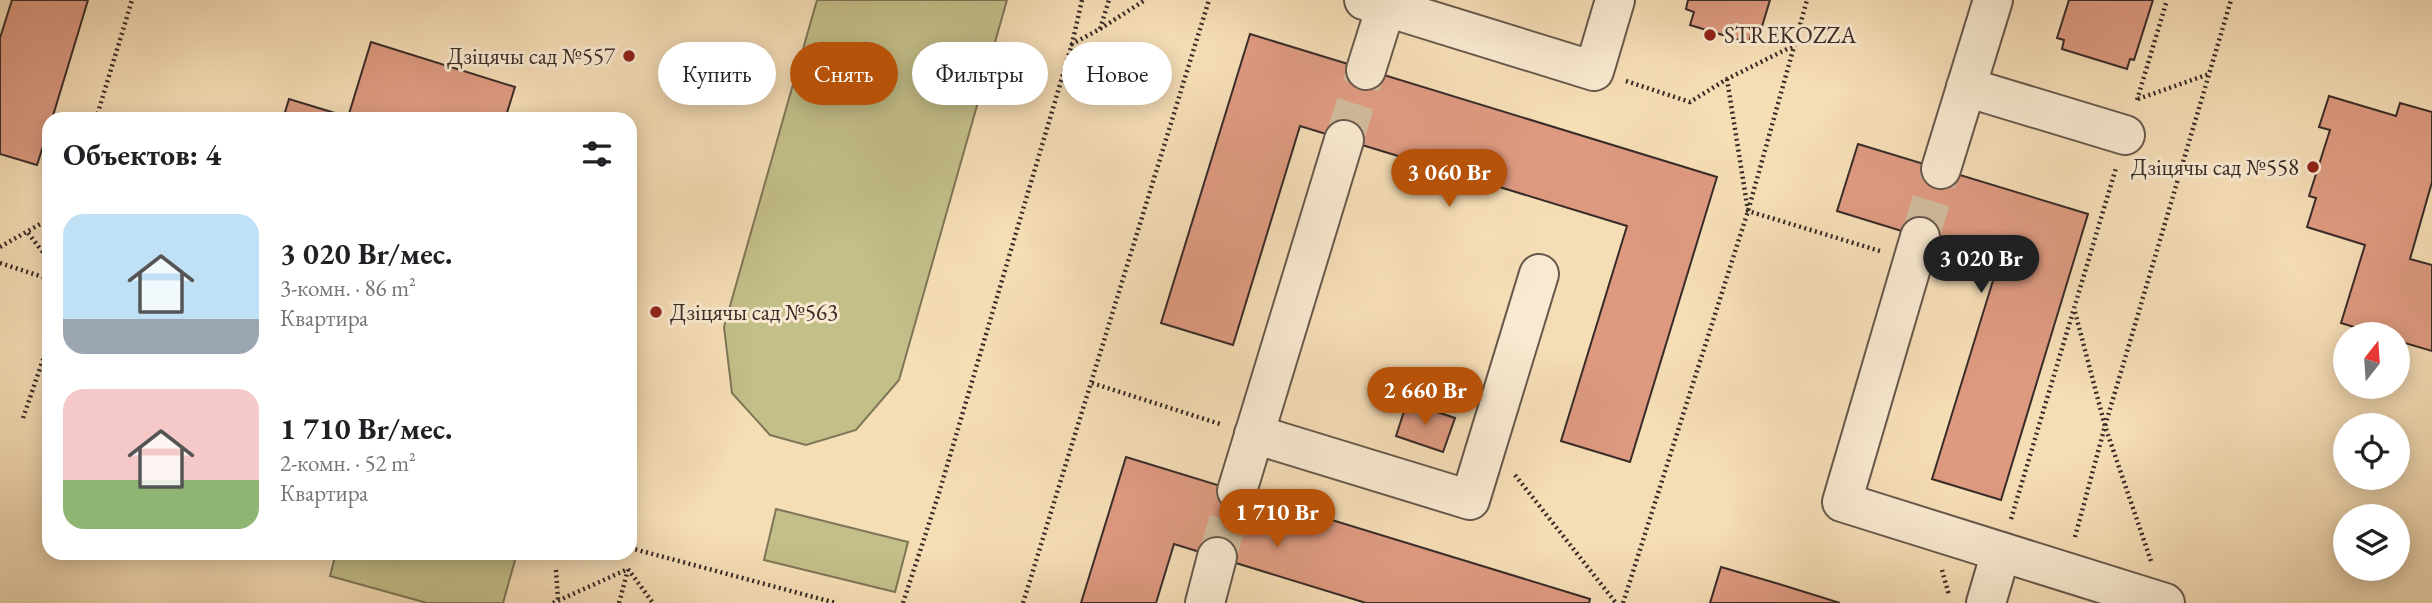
<!DOCTYPE html>
<html lang="ru">
<head>
<meta charset="utf-8">
<style>
	:root { --surface:#fff; --page:#f2f2f2; --text:#202124; --muted:#757577; --accent:#b45309 }
	body { margin:0; font-family:"EB Garamond",serif; background:var(--page); color:var(--text); height:100vh; display:flex; flex-direction:column; font-size:26px; white-space:nowrap }
	* { box-sizing:border-box; margin:0 }
	p { font-size:23px; color:var(--muted) }
	.icon { flex:none; width:38px; height:38px; fill:none; stroke:currentColor; stroke-width:2; stroke-linecap:round; stroke-linejoin:round }
	.map { position:relative; flex:1; overflow:hidden }
	.details { position:absolute; left:42px; top:112px; width:595px; height:448px; display:flex; flex-direction:column; background:var(--surface); border-radius:21px; box-shadow:0 4px 18px #0003 }
	.details>* { flex:none }
	.hud { position:absolute; left:658px; top:42px; width:665px; height:63px; display:flex; gap:14px }
	.needle { width:46px; rotate:17deg }
	.tools { position:absolute; left:2333px; top:322px; display:grid; gap:14px }
	.tools a { display:grid; place-items:center; width:77px; height:77px; border-radius:50%; background:var(--surface); box-shadow:0 4px 18px #0003; font-size:35px }
	.price { position:absolute; translate:-50% -60px; padding:0 16px; border-radius:24px; background:var(--accent); color:#fff; font-size:23px; line-height:46px; filter:drop-shadow(0 2px 4px #0008) }
	.price::after { content:''; position:absolute; left:50%; top:42px; width:21px; height:16px; margin-left:-10px; background:inherit; clip-path:polygon(0 0,100% 0,50% 100%) }
	.price.on { background:#222; color:#fff }
	ul { padding:0; list-style:none }
	li { display:flex; align-items:center; gap:21px; height:175px; padding:0 21px }
	li span { display:grid; place-items:center; flex:none; width:196px; height:140px; border-radius:21px; color:#555 }
	li>.icon { margin-inline-start:auto }
	span .icon { width:84px; height:84px; fill:#fffc; stroke-width:1 }
	li b { font-size:30px }
	h2 { display:flex; justify-content:space-between; align-items:center; height:84px; padding:0 21px; font-size:30px }
	.pill { padding:0 24px; border-radius:32px; background:var(--surface); box-shadow:0 4px 18px #0003; font-size:24px; line-height:63px }
	.pill.on { background:var(--accent); color:#fff }
	.map>svg:first-child { display:block }
	.green { fill:#c3bf89; stroke:#7e7658; stroke-width:2 }
	.building { fill:#de9a81; stroke:#392c28; stroke-width:2 }
	.lines { fill:none; stroke-linecap:round; stroke-linejoin:round }
	.minor-tunnel { stroke:#cfba9a; stroke-width:38; stroke-dasharray:38 19; stroke-linecap:butt }
	.minor-casing { stroke:#68584c; stroke-width:42 }
	.path { stroke:#392c28; stroke-width:4.5; stroke-dasharray:2 3.5; stroke-linecap:butt }
	.minor { stroke:#f8e9d0; stroke-width:38 }
	.poi-dot { fill:#8f2418; stroke:#f8e9d0; stroke-width:2.5 }
	.labels { text-anchor:middle; stroke-width:6; stroke-linejoin:round; paint-order:stroke }
	.poi-label { font-size:23px; fill:#392c28; stroke:#f8e9d0; text-anchor:start }
</style>
</head>
<body>
<div class="map">
<svg width="2432" height="603" viewBox="0 0 2432 603">
	<rect width="100%" height="100%" fill="#f5ddb6"/>
	<filter id="stains"><feTurbulence type="fractalNoise" baseFrequency=".00286" numOctaves="4"/><feColorMatrix values="0 0 0 0 .2 0 0 0 0 .09 0 0 0 0 .02 0 0 0 .5 -.17"/></filter>
	<radialGradient id="worn" r=".72"><stop offset=".6" stop-color="#630" stop-opacity="0"/><stop offset="1" stop-color="#630" stop-opacity=".3"/></radialGradient>
	<!-- green -->
	<g class="green">
		<path d="M 817,0 L 1007,0 L 899,380 L 856,430 L 806,445 L 770,435 L 732,393 L 724,327 Z"/>
		<path d="M 776,509 L 908,542 L 895,592 L 764,560 Z"/>
		<path d="M 336,553 L 517,553 L 503,603 L 427,603 L 330,576 Z"/>
	</g>
	<!-- building -->
	<g class="building">
		<path d="M 12,0 L 88,0 L 52,119 L 49,119 L 49,127 L 37,165 L 0,154 L 0,38 Z"/>
		<path d="M 1688,0 L 1770,0 L 1760,33 L 1752,30 L 1749,43 L 1690,25 L 1694,12 L 1686,9 Z"/>
		<path d="M 2069,0 L 2153,0 L 2134,60 L 2130,59 L 2127,69 L 2062,49 L 2064,40 L 2057,38 Z"/>
		<path d="M 1250,34 L 1717,177 L 1630,462 L 1561,441 L 1627,226 L 1300,126 L 1233,345 L 1161,323 Z"/>
		<path d="M 371,42 L 515,87 L 505,119 L 283,119 L 289,99 L 348,117 Z"/>
		<path d="M 2329,96 L 2396,116 L 2400,103 L 2432,112 L 2432,182 L 2410,259 L 2432,265 L 2432,351 L 2398,341 L 2398,334 L 2377,334 L 2341,323 L 2365,245 L 2307,227 L 2316,198 L 2309,196 L 2330,130 L 2319,127 Z"/>
		<path d="M 1858,144 L 2088,214 L 2001,500 L 1932,479 L 1999,261 L 1837,211 Z"/>
		<path d="M 1407,402 L 1455,418 L 1443,452 L 1396,436 Z"/>
		<path d="M 1126,457 L 1590,599 L 1589,603 L 1366,603 L 1174,544 L 1156,603 L 1081,603 Z"/>
		<path d="M 1721,567 L 1779,584 L 1840,603 L 1710,603 Z"/>
	</g>
	<g class="lines">
		<!-- minor-tunnel -->
		<g class="minor-tunnel">
			<path d="M 1344,140 L 1366,70"/>
			<path d="M 1920,237 L 1941,169"/>
			<path d="M 1217,557 L 1237,491"/>
		</g>
		<defs>
			<g id="minor">
				<path d="M 1364,0 L 1594,71 L 1615,0"/>
				<path d="M 1366,70 L 1388,0"/>
				<path d="M 1966,87 L 2125,135"/>
				<path d="M 1941,169 L 1993,0"/>
				<path d="M 1920,237 L 1842,502 L 2165,603"/>
				<path d="M 1254,434 L 1470,500 L 1539,274"/>
				<path d="M 1237,491 L 1344,140"/>
				<path d="M 1205,603 L 1217,557"/>
				<path d="M 1986,603 L 2001,552"/>
			</g>
		</defs>
		<!-- minor casing -->
		<use href="#minor" class="minor-casing"/>
		<!-- path -->
		<g class="path">
			<path d="M 1082,0 L 1072,44 L 1100,29 L 1109,0"/>
			<path d="M 1100,29 L 1145,0"/>
			<path d="M 1727,79 L 1748,211 L 1880,251"/>
			<path d="M 1626,81 L 1690,102 L 1727,79 L 1793,46"/>
			<path d="M 2138,99 L 2209,74"/>
			<path d="M 2137,100 L 2167,0"/>
			<path d="M 96,119 L 132,0"/>
			<path d="M 28,233 L 49,260"/>
			<path d="M 0,247 L 49,219"/>
			<path d="M 0,263 L 49,279"/>
			<path d="M 2075,312 L 2105,426 L 2151,561"/>
			<path d="M 1092,383 L 1220,424"/>
			<path d="M 23,418 L 49,342"/>
			<path d="M 44,438 L 49,437"/>
			<path d="M 1515,475 L 1616,603"/>
			<path d="M 2011,519 L 2116,168"/>
			<path d="M 2075,537 L 2105,426 L 2231,0"/>
			<path d="M 630,548 L 836,603"/>
			<path d="M 628,569 L 653,603"/>
			<path d="M 556,570 L 558,600"/>
			<path d="M 1942,570 L 1949,595"/>
			<path d="M 553,603 L 628,569"/>
			<path d="M 619,603 L 628,570"/>
			<path d="M 903,603 L 939,493 L 1072,44"/>
			<path d="M 1023,603 L 1209,0"/>
			<path d="M 1623,603 L 1748,211 L 1807,0"/>
		</g>
		<!-- minor -->
		<use href="#minor" class="minor"/>
	</g>
	<!-- markers -->
	<g class="poi-dot">
		<circle cx="1710" cy="35" r="7"/>
		<circle cx="629" cy="56" r="7"/>
		<circle cx="2313" cy="167" r="7"/>
		<circle cx="656" cy="312" r="7"/>
	</g>
	<g class="labels">
		<!-- poi labels -->
		<g class="poi-label">
			<text x="1724" y="43">STREKOZZA</text>
			<text x="615" y="64" text-anchor="end">Дзіцячы сад №557</text>
			<text x="2299" y="175" text-anchor="end">Дзіцячы сад №558</text>
			<text x="670" y="320">Дзіцячы сад №563</text>
		</g>
	</g>
	<rect width="100%" height="100%" filter="url(#stains)"/>
	<rect width="100%" height="100%" fill="url(#worn)"/>
</svg>
<div class="tools">
<a><svg class="needle" viewBox="-14 -14 28 28"><path d="M0-13l5 13h-10z" fill="#e53935"/><path d="M0 13l5-13h-10z" fill="#757577"/></svg></a>
<a><svg class="icon" aria-label="locate" viewBox="0 0 24 24"><circle cx="12" cy="12" r="6"/><path d="M12 2v4M12 18v4M2 12h4M18 12h4"/></svg></a>
<a><svg class="icon" aria-label="layers" viewBox="0 0 24 24"><path d="M12 4l9 5-9 5-9-5zM3 14l9 5 9-5"/></svg></a>
</div>
<b class="price" style="left:1449px;top:209px">3 060 Br</b>
<b class="price on" style="left:1981px;top:295px">3 020 Br</b>
<b class="price" style="left:1425px;top:427px">2 660 Br</b>
<b class="price" style="left:1277px;top:549px">1 710 Br</b>
<div class="hud">
<a class="pill">Купить</a>
<a class="pill on">Снять</a>
<a class="pill">Фильтры</a>
<a class="pill">Новое</a>
</div>
<section class="details">
<h2>Объектов: 4<svg class="icon" aria-label="filters" viewBox="0 0 24 24"><path d="M4 7h16M4 17h16"/><circle cx="9" cy="7" r="2"/><circle cx="15" cy="17" r="2"/></svg></h2>
<ul>
<li><span style="background:linear-gradient(#bfe0f5 75%,#9aa5b1 0)"><svg class="icon" aria-label="home" viewBox="0 0 24 24"><path d="M3 11l9-7 9 7M6 9v11h12V9"/></svg></span><div><b>3 020 Br/мес.</b><p>3-комн. · 86 m²</p><p>Квартира</p></div></li>
<li><span style="background:linear-gradient(#f6c9c9 65%,#8fb573 0)"><svg class="icon" aria-label="home" viewBox="0 0 24 24"><path d="M3 11l9-7 9 7M6 9v11h12V9"/></svg></span><div><b>1 710 Br/мес.</b><p>2-комн. · 52 m²</p><p>Квартира</p></div></li>
</ul>
</section>
</div>
</body>
</html>
